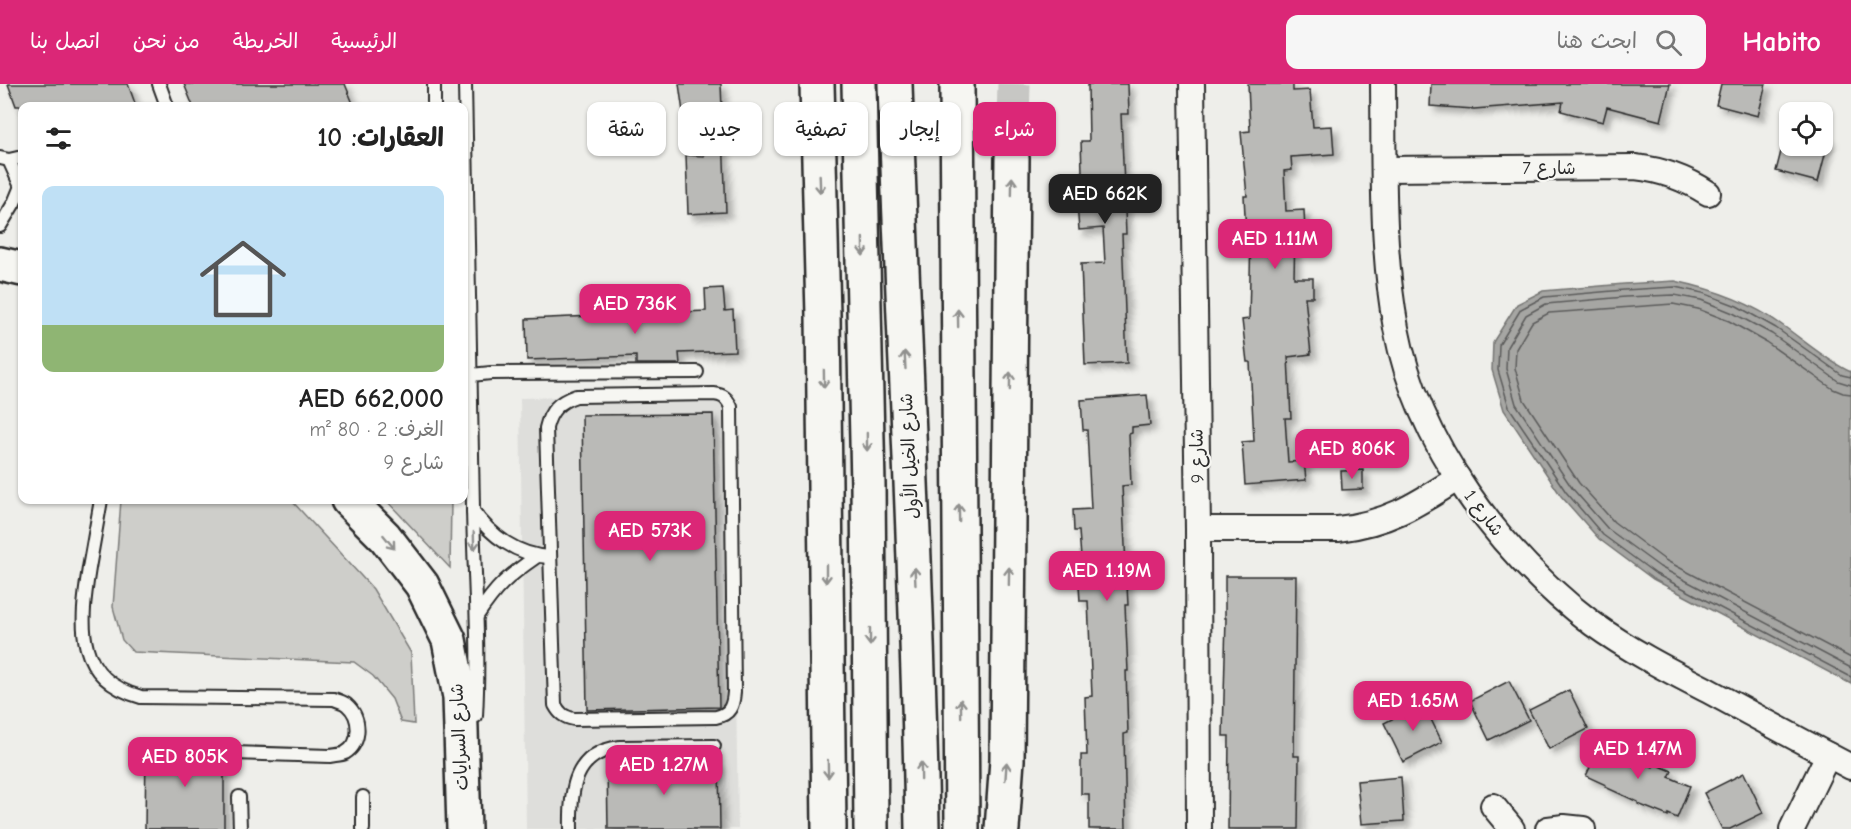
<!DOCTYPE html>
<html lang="ar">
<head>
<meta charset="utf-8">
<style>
	:root { --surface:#fff; --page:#f6f6f6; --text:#222; --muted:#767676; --line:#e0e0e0; --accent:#db2777 }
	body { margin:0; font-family:"Comic Neue","Playpen Sans Arabic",sans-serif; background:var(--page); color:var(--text); direction:rtl; height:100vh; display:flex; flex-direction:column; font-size:22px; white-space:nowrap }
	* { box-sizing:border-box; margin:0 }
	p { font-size:20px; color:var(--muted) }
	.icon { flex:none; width:33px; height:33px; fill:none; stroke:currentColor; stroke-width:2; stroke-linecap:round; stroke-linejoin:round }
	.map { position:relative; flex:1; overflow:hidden; direction:ltr }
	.details { position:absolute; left:18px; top:18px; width:450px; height:402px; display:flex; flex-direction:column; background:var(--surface); border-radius:12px; box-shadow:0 2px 4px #0004; direction:rtl }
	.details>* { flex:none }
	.top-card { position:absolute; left:486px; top:18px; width:570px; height:54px; direction:rtl; display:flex; gap:12px }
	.tools { position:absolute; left:1779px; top:18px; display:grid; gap:12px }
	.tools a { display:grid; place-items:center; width:54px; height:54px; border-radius:12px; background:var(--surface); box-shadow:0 2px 4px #0004; font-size:30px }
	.price { position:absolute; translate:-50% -51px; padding:0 14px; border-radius:12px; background:var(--accent); color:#fff; font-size:20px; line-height:39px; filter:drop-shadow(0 2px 3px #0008) }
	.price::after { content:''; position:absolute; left:50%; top:36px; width:18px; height:14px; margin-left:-9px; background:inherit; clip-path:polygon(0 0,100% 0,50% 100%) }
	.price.selected { background:#222; color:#fff }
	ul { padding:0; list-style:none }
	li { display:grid; align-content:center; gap:12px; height:318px; padding:0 24px }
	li+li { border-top:2px solid var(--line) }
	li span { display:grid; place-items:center; height:186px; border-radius:12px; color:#555 }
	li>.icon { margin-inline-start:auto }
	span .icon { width:108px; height:108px; fill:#fffc; stroke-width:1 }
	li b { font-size:26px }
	h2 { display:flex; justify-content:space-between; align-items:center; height:72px; padding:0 24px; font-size:26px }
	.tag { padding:0 21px; border-radius:12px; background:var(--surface); box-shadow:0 2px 4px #0004; font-size:21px; line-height:54px }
	.tag.selected { background:var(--accent); color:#fff }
	header { display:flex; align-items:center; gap:36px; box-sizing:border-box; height:84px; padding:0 30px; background:var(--accent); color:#fff }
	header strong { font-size:28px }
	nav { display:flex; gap:33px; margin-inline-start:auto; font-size:21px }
	.search { width:420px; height:54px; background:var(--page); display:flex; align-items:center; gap:15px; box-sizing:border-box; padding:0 21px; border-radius:12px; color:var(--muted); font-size:22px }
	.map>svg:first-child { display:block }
	.built { fill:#dededb }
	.green { fill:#cececa; stroke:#7c7c7a; stroke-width:1.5 }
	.water { fill:#a6a6a3; stroke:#757573; stroke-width:1.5 }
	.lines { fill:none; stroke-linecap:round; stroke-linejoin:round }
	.shore { stroke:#5c5c5b; stroke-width:1.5 }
	.building { fill:#babab7; stroke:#2b2b2b; stroke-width:1.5; filter:url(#shadow) }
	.secondary-tunnel { stroke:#c7c7c4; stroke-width:33; stroke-dasharray:33 16; stroke-linecap:butt }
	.service-casing { stroke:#2b2b2b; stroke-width:16 }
	.minor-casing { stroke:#2b2b2b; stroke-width:28 }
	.secondary-casing { stroke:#2b2b2b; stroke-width:38 }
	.service { stroke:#f6f6f2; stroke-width:12 }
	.minor { stroke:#f6f6f2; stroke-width:24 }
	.secondary { stroke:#f6f6f2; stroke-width:33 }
	.oneway { stroke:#90908e }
	.labels { text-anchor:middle; stroke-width:4.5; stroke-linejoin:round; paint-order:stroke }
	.street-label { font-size:18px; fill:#2b2b2b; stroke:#f6f6f2 }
</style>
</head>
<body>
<header>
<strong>Habito</strong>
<div class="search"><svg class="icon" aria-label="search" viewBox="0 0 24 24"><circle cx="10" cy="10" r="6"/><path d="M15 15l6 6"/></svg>ابحث هنا</div>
<nav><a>الرئيسية</a><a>الخريطة</a><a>من نحن</a><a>اتصل بنا</a></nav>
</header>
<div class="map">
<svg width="1851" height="745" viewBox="0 0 1851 745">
	<defs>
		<filter id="shadow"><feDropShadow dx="5.5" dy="5.5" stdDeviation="3" flood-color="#0004"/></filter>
	</defs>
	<rect width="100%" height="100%" fill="#eeeeea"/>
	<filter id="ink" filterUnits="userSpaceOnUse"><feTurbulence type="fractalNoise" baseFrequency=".0167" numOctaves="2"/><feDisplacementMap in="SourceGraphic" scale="12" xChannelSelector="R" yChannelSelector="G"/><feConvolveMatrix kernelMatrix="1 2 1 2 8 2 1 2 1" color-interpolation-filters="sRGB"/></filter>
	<g filter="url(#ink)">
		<!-- built -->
		<path class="built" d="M 732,310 L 738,745 L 526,745 L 520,314 Z"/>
		<!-- green -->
		<g class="green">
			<path d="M 121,416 L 291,416 L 373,505 L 411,569 L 414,640 L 401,638 L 392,615 L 373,592 L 354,578 L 133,568 L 122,556 L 113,523 Z"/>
			<path d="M 386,416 L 451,416 L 450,484 Z"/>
		</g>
		<!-- water -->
		<path class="water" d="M 1675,197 C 1713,205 1750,218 1782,241 C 1802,255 1830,279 1851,288 L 1851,600 L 1653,495 L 1599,455 L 1561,412 L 1504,326 L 1492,286 L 1493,258 L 1517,220 L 1543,207 L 1624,200 Z"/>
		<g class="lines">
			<!-- shore -->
			<g class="shore">
				<path d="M 1851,293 L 1842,291 L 1776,244 L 1737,222 L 1703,209 L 1675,203 L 1624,206 L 1544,213 L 1521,225 L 1499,261 L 1498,286 L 1509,323 L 1566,408 L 1603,451 L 1656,490 L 1851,593"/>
				<path d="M 1851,301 L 1838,297 L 1772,250 L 1733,229 L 1701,216 L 1674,211 L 1625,213 L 1546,220 L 1526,231 L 1507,263 L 1506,285 L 1516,320 L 1572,404 L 1608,445 L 1660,483 L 1851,584"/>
				<path d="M 1851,310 L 1843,309 L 1833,305 L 1766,258 L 1729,237 L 1698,225 L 1673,220 L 1549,229 L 1532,238 L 1516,265 L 1515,284 L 1524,316 L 1579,399 L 1614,438 L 1665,476 L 1851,574"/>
			</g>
		</g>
		<!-- building -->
		<g class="building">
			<path d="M 8,0 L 128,0 L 136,22 L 16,22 Z"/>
			<path d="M 184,0 L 345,0 L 354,22 L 193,22 Z"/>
			<path d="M 679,0 L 721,0 L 726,128 L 688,130 L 686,71 L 704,72 L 703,34 L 684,35 Z"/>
			<path d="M 1088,0 L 1128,0 L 1129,30 L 1121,30 L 1126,150 L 1122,150 L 1127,279 L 1085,281 L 1081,180 L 1105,179 L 1103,144 L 1079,146 L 1077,120 L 1083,119 L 1081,57 L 1089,57 Z"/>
			<path d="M 1248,0 L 1293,0 L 1293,7 L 1310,6 L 1313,43 L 1332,42 L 1334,70 L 1291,73 L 1292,86 L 1284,87 L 1286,127 L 1304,126 L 1305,148 L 1295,148 L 1294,194 L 1313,194 L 1313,213 L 1305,213 L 1311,270 L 1288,273 L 1291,334 L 1285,334 L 1288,378 L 1304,377 L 1306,396 L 1245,401 L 1242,358 L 1254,357 L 1250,278 L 1247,278 L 1242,236 L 1249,235 L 1251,150 L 1246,150 L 1244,112 L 1247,112 L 1241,48 L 1250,47 Z"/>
			<path d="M 1431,0 L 1670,0 L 1661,37 L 1607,23 L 1603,38 L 1561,27 L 1563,18 L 1474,25 L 1430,22 Z"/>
			<path d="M 1721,0 L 1766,0 L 1758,32 L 1716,21 Z"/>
			<path d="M 1787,44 L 1790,45 L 1790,62 L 1822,62 L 1822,53 L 1829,55 L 1818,98 L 1776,87 Z"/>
			<path d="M 723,204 L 725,227 L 733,226 L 735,267 L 679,269 L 680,280 L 636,280 L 636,272 L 527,276 L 526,235 L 706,227 L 705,205 Z"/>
			<path d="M 1147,311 L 1150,341 L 1132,343 L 1132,349 L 1129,350 L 1131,401 L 1122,402 L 1128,521 L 1125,521 L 1128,587 L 1126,587 L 1128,649 L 1124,650 L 1126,745 L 1089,745 L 1089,710 L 1081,710 L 1081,671 L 1087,671 L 1085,613 L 1092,612 L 1088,517 L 1080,517 L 1078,488 L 1082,487 L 1079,447 L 1074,447 L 1073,426 L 1091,425 L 1087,346 L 1083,346 L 1081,316 Z"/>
			<path d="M 713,330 L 719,623 L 587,626 L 582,331 Z"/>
			<path d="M 1363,386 L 1363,405 L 1342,406 L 1341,387 Z"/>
			<path d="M 1225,492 L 1296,492 L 1294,672 L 1299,672 L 1298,745 L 1228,745 L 1229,652 L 1223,652 L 1226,534 L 1225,534 Z"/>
			<path d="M 1509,597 L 1529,636 L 1489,656 L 1470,617 Z"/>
			<path d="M 1569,606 L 1588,645 L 1549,665 L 1529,626 Z"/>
			<path d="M 1423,619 L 1442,658 L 1403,678 L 1384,639 Z"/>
			<path d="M 1604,653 L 1620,661 L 1618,666 L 1653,683 L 1655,680 L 1672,687 L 1669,693 L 1690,702 L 1677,734 L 1668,730 L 1668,732 L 1638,720 L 1638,718 L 1605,703 L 1606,701 L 1586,692 Z"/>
			<path d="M 146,662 L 224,663 L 224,745 L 145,745 Z"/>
			<path d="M 719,678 L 720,745 L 608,745 L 607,680 Z"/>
			<path d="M 1744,689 L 1763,729 L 1730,745 L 1722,745 L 1704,709 Z"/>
			<path d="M 1401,693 L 1404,737 L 1361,740 L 1357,697 Z"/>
		</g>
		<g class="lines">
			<!-- secondary-tunnel -->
			<path class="secondary-tunnel" d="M 1012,74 L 1014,0"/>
			<defs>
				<g id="service">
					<path d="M 159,0 L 167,22"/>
					<path d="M 434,0 L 434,22"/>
					<path d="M 465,0 C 467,141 470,282 473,423 C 474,492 480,562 476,632"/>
					<path d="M 0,74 L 9,76 L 22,73"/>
					<path d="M 9,76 L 22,105"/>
					<path d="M 0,142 L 14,119 L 21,102"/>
					<path d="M 471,291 L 491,289 L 697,288"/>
					<path d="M 714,310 C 723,311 727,314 731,323 L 734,608 C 733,622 730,630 716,633 L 574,635 C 564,633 560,630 555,621 L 546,344 C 550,327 558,318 576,312 Z"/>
					<path d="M 101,416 C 97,438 93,461 89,484 C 80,541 74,594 141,613 L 334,615 C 338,617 344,618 347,621 C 361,633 362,659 345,669 C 341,671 334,671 330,672 L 235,669"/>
					<path d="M 473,427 C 491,452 517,471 549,473"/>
					<path d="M 477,532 C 496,503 507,493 536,473"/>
					<path d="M 239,713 L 240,745"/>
					<path d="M 363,713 L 363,745"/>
					<path d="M 571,745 C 570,705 574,669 620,663 L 714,662"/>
				</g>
				<g id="minor">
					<path d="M 1192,0 L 1198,445 L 1199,745"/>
					<path d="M 1383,0 C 1384,81 1381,164 1396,244 C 1418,360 1500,470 1593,540 C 1629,566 1668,586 1707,606 C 1755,632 1803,658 1851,683"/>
					<path d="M 1384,85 L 1635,83 C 1662,86 1685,94 1708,109"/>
					<path d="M 1198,445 L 1338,445 C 1389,439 1416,421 1458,394"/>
					<path d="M 1493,722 L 1512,745"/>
					<path d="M 1548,745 L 1564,743 L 1583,745"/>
					<path d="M 1792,745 L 1828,671"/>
				</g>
				<g id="secondary">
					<path d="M 817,0 L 823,231 L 829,745"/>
					<path d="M 859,0 L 868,401 L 871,745"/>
					<path d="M 895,0 C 903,248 918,497 922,745"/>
					<path d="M 957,0 L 962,745"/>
					<path d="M 0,180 L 22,185"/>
					<path d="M 348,416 L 385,453 L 422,501 L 449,556 L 460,613 L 464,745"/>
					<path d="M 1002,745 L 1007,676 L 1012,74"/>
				</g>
			</defs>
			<!-- service casing -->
			<use href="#service" class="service-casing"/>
			<!-- minor casing -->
			<use href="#minor" class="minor-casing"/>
			<!-- secondary casing -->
			<use href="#secondary" class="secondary-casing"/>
			<!-- service -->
			<use href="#service" class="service"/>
			<!-- minor -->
			<use href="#minor" class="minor"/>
			<!-- secondary -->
			<use href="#secondary" class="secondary"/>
		</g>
		<!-- one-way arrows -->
		<defs><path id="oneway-shaft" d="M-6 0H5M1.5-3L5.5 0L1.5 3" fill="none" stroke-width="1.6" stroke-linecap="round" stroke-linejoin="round" transform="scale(1.5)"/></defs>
		<g class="oneway">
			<use href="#oneway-shaft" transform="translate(820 100) rotate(88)"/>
			<use href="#oneway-shaft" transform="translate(1012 102) rotate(-89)"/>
			<use href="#oneway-shaft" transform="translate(863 163) rotate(89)"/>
			<use href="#oneway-shaft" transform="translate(958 234) rotate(-91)"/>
			<use href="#oneway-shaft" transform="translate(905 276) rotate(-93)"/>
			<use href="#oneway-shaft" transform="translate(824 295) rotate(89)"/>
			<use href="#oneway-shaft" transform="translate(1010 297) rotate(-89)"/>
			<use href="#oneway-shaft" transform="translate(867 358) rotate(89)"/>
			<use href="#oneway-shaft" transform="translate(959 429) rotate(-91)"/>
			<use href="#oneway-shaft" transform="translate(474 457) rotate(88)"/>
			<use href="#oneway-shaft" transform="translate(389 458) rotate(51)"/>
			<use href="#oneway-shaft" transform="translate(826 490) rotate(90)"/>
			<use href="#oneway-shaft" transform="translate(915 492) rotate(-93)"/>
			<use href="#oneway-shaft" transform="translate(1009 492) rotate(-89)"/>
			<use href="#oneway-shaft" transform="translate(870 553) rotate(90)"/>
			<use href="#oneway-shaft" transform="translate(961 624) rotate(-91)"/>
			<use href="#oneway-shaft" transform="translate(828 685) rotate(89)"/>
			<use href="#oneway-shaft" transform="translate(921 687) rotate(-91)"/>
			<use href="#oneway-shaft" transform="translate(1006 687) rotate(-86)"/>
		</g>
	</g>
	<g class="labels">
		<!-- street labels -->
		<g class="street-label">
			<text x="1549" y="90">شارع 7</text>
			<text transform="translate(909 372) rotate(-93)" y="6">شارع الخيل الأول</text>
			<text transform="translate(1197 372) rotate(-91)" y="6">شارع 9</text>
			<text transform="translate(1484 429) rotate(53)" y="6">شارع 1</text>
			<text transform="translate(459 653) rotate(-93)" y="6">شارع السرايات</text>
		</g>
	</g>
</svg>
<div class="tools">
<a><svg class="icon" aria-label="locate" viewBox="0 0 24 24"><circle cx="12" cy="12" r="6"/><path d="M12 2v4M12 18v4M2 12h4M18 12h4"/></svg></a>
</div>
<b class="price selected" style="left:1105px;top:141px">AED 662K</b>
<b class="price" style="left:1275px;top:186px">AED 1.11M</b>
<b class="price" style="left:635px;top:251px">AED 736K</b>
<b class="price" style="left:1352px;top:396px">AED 806K</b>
<b class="price" style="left:650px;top:478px">AED 573K</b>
<b class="price" style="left:1107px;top:518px">AED 1.19M</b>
<b class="price" style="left:1413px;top:648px">AED 1.65M</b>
<b class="price" style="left:1638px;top:696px">AED 1.47M</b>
<b class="price" style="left:185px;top:704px">AED 805K</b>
<b class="price" style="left:664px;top:712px">AED 1.27M</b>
<div class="top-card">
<a class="tag selected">شراء</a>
<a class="tag">إيجار</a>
<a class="tag">تصفية</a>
<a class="tag">جديد</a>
<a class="tag">شقة</a>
</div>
<section class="details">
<h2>العقارات: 10<svg class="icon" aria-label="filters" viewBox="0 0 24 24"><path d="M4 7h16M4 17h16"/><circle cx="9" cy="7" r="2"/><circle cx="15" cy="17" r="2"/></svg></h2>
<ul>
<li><span style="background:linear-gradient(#bfe0f5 75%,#8fb573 0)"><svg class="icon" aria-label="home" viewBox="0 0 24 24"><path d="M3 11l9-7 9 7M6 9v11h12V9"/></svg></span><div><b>AED 662,000</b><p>الغرف: 2 · 80 m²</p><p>شارع 9</p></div></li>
</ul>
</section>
</div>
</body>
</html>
